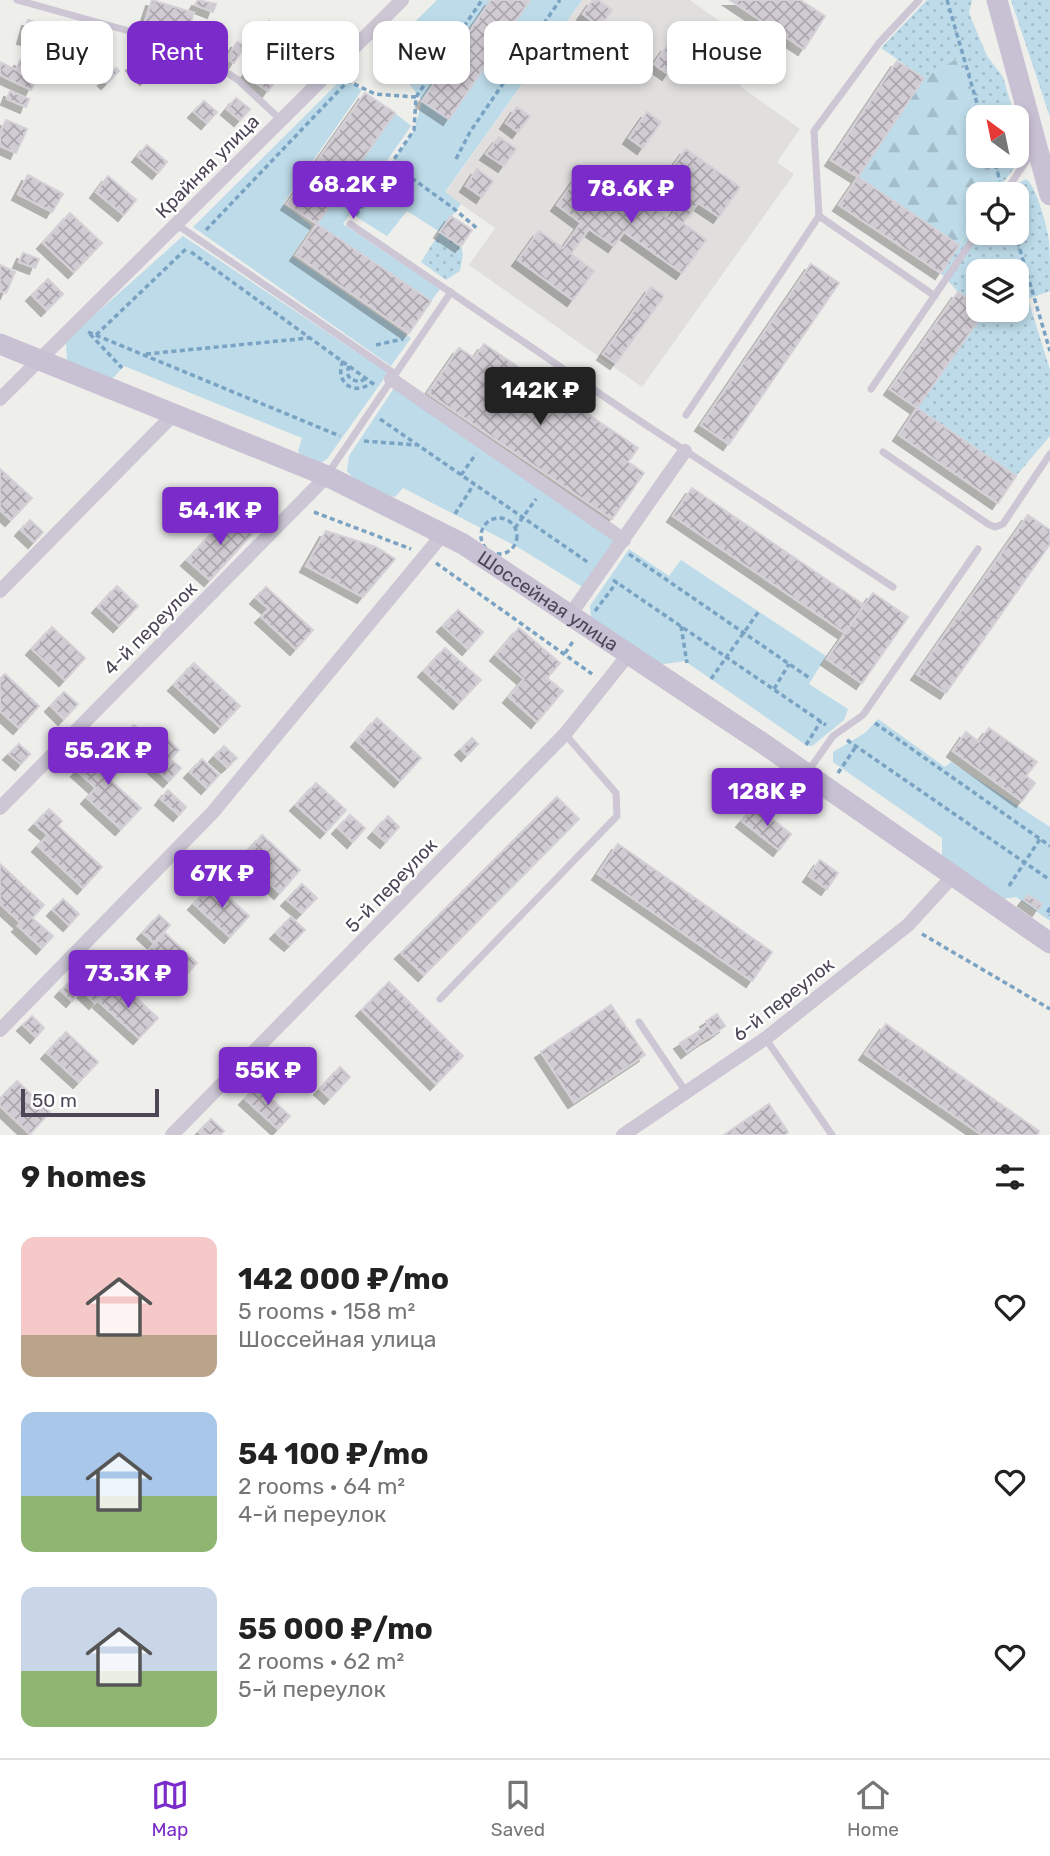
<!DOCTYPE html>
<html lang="en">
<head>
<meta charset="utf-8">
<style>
	:root { --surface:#fff; --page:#f6f6f6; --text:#222; --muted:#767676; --line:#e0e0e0; --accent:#7a2bc9 }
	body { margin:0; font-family:Rubik,sans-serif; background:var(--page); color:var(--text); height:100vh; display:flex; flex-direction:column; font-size:26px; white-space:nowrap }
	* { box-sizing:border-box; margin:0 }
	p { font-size:23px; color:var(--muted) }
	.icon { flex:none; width:38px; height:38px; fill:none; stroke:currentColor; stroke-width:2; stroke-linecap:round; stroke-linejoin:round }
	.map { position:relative; height:1135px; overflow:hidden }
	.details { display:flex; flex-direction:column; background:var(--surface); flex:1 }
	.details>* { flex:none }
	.guide { position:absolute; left:21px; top:21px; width:1008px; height:63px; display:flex; gap:14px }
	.needle { width:46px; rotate:327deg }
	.buttons { position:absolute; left:966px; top:105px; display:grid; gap:14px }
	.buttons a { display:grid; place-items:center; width:63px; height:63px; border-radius:14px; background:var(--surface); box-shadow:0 4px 10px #0003; font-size:35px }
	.scale { position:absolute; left:21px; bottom:18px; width:138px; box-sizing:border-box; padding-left:7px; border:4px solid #4d4657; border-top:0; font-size:19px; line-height:24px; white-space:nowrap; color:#4d4657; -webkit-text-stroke:5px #fff; paint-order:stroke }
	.price { position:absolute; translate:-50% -60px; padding:0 16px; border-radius:7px; background:var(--accent); color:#fff; font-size:23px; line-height:46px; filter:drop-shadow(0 2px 4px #0008) }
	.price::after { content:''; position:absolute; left:50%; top:42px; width:21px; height:16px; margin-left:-10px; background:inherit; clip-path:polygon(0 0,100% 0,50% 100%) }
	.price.selected { background:#222; color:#fff }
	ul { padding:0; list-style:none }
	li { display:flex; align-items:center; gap:21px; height:175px; padding:0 21px }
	li span { display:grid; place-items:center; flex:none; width:196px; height:140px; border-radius:14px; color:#555 }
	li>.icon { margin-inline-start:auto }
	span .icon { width:84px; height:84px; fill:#fffc; stroke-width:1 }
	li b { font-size:30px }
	h2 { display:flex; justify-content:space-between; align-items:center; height:84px; padding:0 21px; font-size:30px }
	.pill { padding:0 24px; border-radius:14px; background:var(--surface); box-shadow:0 4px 10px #0003; font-size:24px; line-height:63px }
	.pill.selected { background:var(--accent); color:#fff }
	.tab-bar { display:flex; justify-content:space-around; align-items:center; height:98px; border-top:2px solid var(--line); background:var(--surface); font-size:19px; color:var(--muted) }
	.tab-bar a { display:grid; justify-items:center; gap:4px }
	.tab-bar .selected { color:var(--accent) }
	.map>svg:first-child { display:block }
	.education { fill:#e0dfdd }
	.grass { fill:url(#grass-dots) }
	.forest { fill:url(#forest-firs) }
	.green { fill:#bddbe9 }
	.building { fill:url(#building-cross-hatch); stroke:#d4d0d7; stroke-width:2; filter:url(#shadow) }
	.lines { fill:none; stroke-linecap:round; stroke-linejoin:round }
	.path { stroke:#79a2c3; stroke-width:3.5; stroke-dasharray:5 3.5; stroke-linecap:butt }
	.service { stroke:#ccc6d5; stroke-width:7 }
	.minor { stroke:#ccc6d5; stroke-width:14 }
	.secondary { stroke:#c8c0d3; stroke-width:21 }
	.labels { text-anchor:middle; stroke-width:5; stroke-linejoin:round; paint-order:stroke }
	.street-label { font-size:19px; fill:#4d4657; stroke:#fff }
</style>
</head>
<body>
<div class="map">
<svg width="1050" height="1135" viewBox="0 0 1050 1135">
	<defs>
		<pattern id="grass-dots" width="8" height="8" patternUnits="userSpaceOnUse" patternTransform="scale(1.75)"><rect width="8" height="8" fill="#bddbe9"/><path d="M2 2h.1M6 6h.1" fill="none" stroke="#a4bdca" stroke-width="1.8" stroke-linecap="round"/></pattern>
		<pattern id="forest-firs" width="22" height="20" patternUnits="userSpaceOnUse" patternTransform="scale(1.75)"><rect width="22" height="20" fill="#bddbe9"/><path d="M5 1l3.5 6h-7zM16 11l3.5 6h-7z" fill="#a4bdca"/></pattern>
		<pattern id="building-cross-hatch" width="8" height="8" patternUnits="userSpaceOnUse" patternTransform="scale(1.75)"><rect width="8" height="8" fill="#d1ccd3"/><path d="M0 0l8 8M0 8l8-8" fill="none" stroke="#aca7ae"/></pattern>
		<filter id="shadow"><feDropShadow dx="-6" dy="6" stdDeviation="0" flood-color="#0004"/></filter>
	</defs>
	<rect width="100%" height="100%" fill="#eeeeeb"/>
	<!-- education -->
	<path class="education" d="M 582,0 L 690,0 L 763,52 L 740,86 L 800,129 L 777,162 L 794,174 L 642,387 L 469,265 L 495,228 L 445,193 Z"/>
	<!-- grass -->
	<g class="grass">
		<path d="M 927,0 L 972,0 L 969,13 L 987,56 L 1003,77 L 1015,117 L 978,117 L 978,128 L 958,58 L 924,78 L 881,48 Z"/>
		<path d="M 1011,0 L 1050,0 L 1050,117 Z"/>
		<path d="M 1017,124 C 1025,153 1017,169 996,190 L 1004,194 L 993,194 L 996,190 L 986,156 L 1017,156 Z"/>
		<path d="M 1026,179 C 1037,187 1047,226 1049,241 C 1050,256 1050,275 1050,291 L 1028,299 L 1050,370 L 1050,436 L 1016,476 L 917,408 L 983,310 L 1017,310 L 1017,271 L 978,271 L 978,306 L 958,292 L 941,273 L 978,217 L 978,233 L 1017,233 L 1017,194 L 1011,194 L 1017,184 Z"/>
		<path d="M 440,232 L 461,246 L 463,254 L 460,271 L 446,280 L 421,262 Z"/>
	</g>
	<!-- forest -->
	<path class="forest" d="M 958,58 L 978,128 L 978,156 L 986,156 L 996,190 L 993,194 L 978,194 L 978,217 L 959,245 L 858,177 L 924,78 Z"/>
	<!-- green -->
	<g class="green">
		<path d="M 437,0 L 491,0 L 422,101 L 449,119 L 530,0 L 582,0 L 445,192 L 461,204 L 440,232 L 407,211 L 387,236 L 355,216 L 414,130 L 422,101 L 408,82 L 376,60 Z"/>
		<path d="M 343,78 L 362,90 L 283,204 L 312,226 L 292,256 L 411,338 L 391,366 L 193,227 Z"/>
		<path d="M 395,113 L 411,126 L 343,224 L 440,289 L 431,301 L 317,224 Z"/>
		<path d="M 183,236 L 388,373 L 327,459 L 321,463 L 303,458 L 298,451 L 302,438 L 124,366 L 114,377 L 108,380 L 67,360 L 66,343 L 71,336 Z"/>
		<path d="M 394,388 L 616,542 L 584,588 L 516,546 L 403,488 L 395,497 C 379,493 358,485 347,471 L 349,456 Z"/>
		<path d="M 629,549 L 669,576 L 681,560 L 826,656 L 809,684 L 848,709 L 844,720 L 812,746 L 806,745 L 685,661 L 657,665 L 591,617 L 590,606 Z"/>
		<path d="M 878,719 L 945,767 L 951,762 L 1050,827 L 1050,921 L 1016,897 L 1001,899 L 942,860 L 942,838 L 833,762 L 833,752 L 865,733 Z"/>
	</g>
	<!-- building -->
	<g class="building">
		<path d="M 152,0 L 194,13 L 186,35 L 145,21 Z"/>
		<path d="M 198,0 L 216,4 L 213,12 L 195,5 Z"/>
		<path d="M 491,0 L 530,0 L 449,119 L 422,101 Z"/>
		<path d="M 593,0 L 598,0 L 612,10 L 600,27 L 583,14 Z"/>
		<path d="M 730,0 L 800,0 L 825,16 L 804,49 Z"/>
		<path d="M 28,20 L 52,27 L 47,44 L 23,38 Z"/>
		<path d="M 269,21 L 296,43 L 287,54 L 260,32 Z"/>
		<path d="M 306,25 L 319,36 L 309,48 L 295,36 Z"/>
		<path d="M 571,32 L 587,44 L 578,56 L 562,45 Z"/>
		<path d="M 237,42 L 245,46 L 234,63 L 227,59 Z"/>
		<path d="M 667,46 L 680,56 L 668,74 L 654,64 Z"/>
		<path d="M 148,49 L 162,63 L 146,79 L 132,65 Z"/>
		<path d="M 262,52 L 284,68 L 268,91 L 245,75 Z"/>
		<path d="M 20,60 L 41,70 L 31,90 L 0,75 L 0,62 L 16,70 Z"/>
		<path d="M 897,61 L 924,78 L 858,177 L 959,245 L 941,273 L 839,205 L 858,177 L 831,160 Z"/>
		<path d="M 116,68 L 119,71 L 107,83 L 104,80 Z"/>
		<path d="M 10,91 L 29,99 L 26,107 L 7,99 Z"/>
		<path d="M 365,93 L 395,113 L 317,224 L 431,301 L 409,333 L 296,255 L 317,224 L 287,204 Z"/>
		<path d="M 236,98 L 250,109 L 240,120 L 227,109 Z"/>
		<path d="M 204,101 L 217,112 L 207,123 L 194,112 Z"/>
		<path d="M 517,107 L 530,116 L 518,132 L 506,123 Z"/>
		<path d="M 647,112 L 661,122 L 643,148 L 629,138 Z"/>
		<path d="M 6,120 L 27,129 L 16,153 L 0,146 L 0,133 Z"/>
		<path d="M 499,137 L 516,149 L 504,166 L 486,154 Z"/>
		<path d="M 147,145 L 167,162 L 158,173 L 138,156 Z"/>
		<path d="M 686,149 L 740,187 L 719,217 L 698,203 L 683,223 L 706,240 L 682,273 L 624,232 L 614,246 L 589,229 L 571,254 L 594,271 L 573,300 L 518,260 L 539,231 L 563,248 L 581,223 L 557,205 L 577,177 L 634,218 L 645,202 L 669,219 L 686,195 L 664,179 Z"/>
		<path d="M 477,169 L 493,181 L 482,197 L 466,186 Z"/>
		<path d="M 28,175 L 63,194 L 52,212 L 18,194 Z"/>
		<path d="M 108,176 L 136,200 L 124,215 L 96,192 Z"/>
		<path d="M 70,213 L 102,243 L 74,272 L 43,243 Z"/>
		<path d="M 451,216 L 472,230 L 461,246 L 440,232 Z"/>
		<path d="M 23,253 L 39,259 L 35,268 L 19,262 Z"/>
		<path d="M 811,264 L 839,283 L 729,444 L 701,425 Z"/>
		<path d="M 0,265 L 15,272 L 6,293 L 0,291 Z"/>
		<path d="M 48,279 L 63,294 L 47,310 L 32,295 Z"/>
		<path d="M 651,287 L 664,296 L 616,363 L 603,354 Z"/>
		<path d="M 958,292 L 978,306 L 978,310 L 985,311 L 917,408 L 1016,476 L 998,503 L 899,435 L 917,408 L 890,389 Z"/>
		<path d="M 484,344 L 638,448 L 628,462 L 644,473 L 612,519 L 428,393 L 459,348 L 474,358 Z"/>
		<path d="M 0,469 L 32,498 L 11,520 L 0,510 Z"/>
		<path d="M 692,488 L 864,605 L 845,633 L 673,516 Z"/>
		<path d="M 230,514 L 252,534 L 210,580 L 187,560 Z"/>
		<path d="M 1028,515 L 1050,530 L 1050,544 L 946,693 L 917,674 Z"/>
		<path d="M 30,520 L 43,532 L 34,542 L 21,530 Z"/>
		<path d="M 326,531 L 376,547 L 395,559 L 363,597 L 306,566 Z"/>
		<path d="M 117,586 L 138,606 L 119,626 L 98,607 Z"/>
		<path d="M 266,587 L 313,630 L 296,649 L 261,617 L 269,609 L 256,598 Z"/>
		<path d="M 873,593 L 908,617 L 862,683 L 827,659 Z"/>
		<path d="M 458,610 L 483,632 L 468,649 L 443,626 Z"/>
		<path d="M 52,627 L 85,658 L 65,680 L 32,649 Z"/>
		<path d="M 519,628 L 560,663 L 547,678 L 563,691 L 537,722 L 509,697 L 524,679 L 496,655 Z"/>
		<path d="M 445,648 L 481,680 L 459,703 L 424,671 Z"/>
		<path d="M 194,663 L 240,706 L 220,727 L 174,685 Z"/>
		<path d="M 5,674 L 39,706 L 19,728 L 0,711 L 0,679 Z"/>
		<path d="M 64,692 L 78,704 L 64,719 L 51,706 Z"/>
		<path d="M 377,718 L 421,758 L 400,781 L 357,741 Z"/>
		<path d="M 134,725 L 148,737 L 156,728 L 179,750 L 170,759 L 181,768 L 169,781 L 122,738 Z"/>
		<path d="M 989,728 L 1037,762 L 1026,776 L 1035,783 L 1022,801 L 953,751 L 966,732 L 979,742 Z"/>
		<path d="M 472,738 L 478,744 L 467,755 L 461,749 Z"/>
		<path d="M 19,744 L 30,754 L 21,764 L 9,754 Z"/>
		<path d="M 102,744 L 124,765 L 110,780 L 141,808 L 121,829 L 87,798 L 96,788 L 77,771 Z"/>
		<path d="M 224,746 L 237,758 L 227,767 L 215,756 Z"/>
		<path d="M 202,759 L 219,775 L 207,788 L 190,772 Z"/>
		<path d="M 316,783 L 346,810 L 326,832 L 296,805 Z"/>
		<path d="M 168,790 L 186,807 L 179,815 L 161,799 Z"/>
		<path d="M 557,797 L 579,819 L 424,975 L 401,953 Z"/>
		<path d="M 755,806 L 791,834 L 779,850 L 742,821 Z"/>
		<path d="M 49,809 L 62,821 L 58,826 L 102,867 L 83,888 L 38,846 L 48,835 L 35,824 Z"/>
		<path d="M 350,815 L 365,828 L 353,842 L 338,828 Z"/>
		<path d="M 388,816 L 399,827 L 386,842 L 374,832 Z"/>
		<path d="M 262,835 L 300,870 L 280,893 L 242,858 Z"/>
		<path d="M 618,844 L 772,952 L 752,981 L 598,874 Z"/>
		<path d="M 820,860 L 838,873 L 827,889 L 809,876 Z"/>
		<path d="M 0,864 L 44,905 L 32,918 L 53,936 L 42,948 L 18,926 L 21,923 L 0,904 Z"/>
		<path d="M 213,883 L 249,916 L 230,937 L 194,904 Z"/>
		<path d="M 302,884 L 317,898 L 302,913 L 287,900 Z"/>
		<path d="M 1028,895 L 1042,904 L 1038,910 L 1024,900 Z"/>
		<path d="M 63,899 L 79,914 L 69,925 L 53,910 Z"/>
		<path d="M 159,915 L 170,925 L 154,943 L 143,933 Z"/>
		<path d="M 291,917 L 305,930 L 290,945 L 276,933 Z"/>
		<path d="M 165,933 L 197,963 L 176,985 L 144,955 Z"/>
		<path d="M 93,973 L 108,988 L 95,1003 L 79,988 Z"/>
		<path d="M 118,981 L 158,1018 L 139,1038 L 99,1002 Z"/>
		<path d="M 389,982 L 463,1056 L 436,1084 L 362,1010 Z"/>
		<path d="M 67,984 L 78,994 L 72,1001 L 61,991 Z"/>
		<path d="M 611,1005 L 645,1055 L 574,1102 L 541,1052 Z"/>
		<path d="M 717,1014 L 725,1026 L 714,1034 L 706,1021 Z"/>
		<path d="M 32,1016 L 44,1028 L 36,1037 L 23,1025 Z"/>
		<path d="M 886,1024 L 1039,1131 L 1037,1135 L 982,1135 L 865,1054 Z"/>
		<path d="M 708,1025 L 714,1034 L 702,1041 L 696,1033 Z"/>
		<path d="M 66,1032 L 98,1062 L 79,1082 L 47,1053 Z"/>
		<path d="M 696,1033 L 702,1041 L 687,1052 L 680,1043 Z"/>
		<path d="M 340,1067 L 350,1077 L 330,1098 L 320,1089 Z"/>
		<path d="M 17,1081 L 50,1112 L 30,1134 L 0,1106 L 0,1099 Z"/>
		<path d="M 257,1086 L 290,1116 L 278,1129 L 245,1099 Z"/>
		<path d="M 769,1104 L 788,1132 L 785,1135 L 724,1135 Z"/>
		<path d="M 211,1119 L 224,1131 L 220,1135 L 202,1135 L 199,1132 Z"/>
	</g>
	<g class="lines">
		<!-- path -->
		<g class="path">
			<path d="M 947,0 L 981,117"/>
			<path d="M 993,156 L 1000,181"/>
			<path d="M 456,159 L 470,132 L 560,0"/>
			<path d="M 391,163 L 453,208 L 478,229"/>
			<path d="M 356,215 L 414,130 L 416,97 L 482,0"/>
			<path d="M 206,230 L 348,81 L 375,94 L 416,97"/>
			<path d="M 1015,233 L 1050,351"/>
			<path d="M 191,252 L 375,385"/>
			<path d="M 88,332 L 340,436"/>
			<path d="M 90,334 L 122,368"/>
			<path d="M 96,335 L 188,247"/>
			<path d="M 376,345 L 403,339"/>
			<path d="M 146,354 L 309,338"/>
			<path d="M 343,361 C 334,381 353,397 371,383"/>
			<path d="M 349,366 L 347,373 L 350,379 L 360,382 L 366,378"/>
			<path d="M 380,419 L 589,563"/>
			<path d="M 364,441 L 416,445"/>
			<path d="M 461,475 L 476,454"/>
			<path d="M 314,512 L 411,549"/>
			<path d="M 455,514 L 474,484"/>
			<circle cx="499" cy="536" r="18"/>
			<path d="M 515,528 L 536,499"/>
			<path d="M 629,554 L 811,679"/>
			<path d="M 436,563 L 592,674"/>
			<path d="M 613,580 L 826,725"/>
			<path d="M 595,611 L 617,582"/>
			<path d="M 681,626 L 687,663"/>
			<path d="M 565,653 L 574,640"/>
			<path d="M 711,679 L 759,611"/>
			<path d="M 774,689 L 789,664"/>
			<path d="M 875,723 L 1050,846"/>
			<path d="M 847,740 L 1050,880"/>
			<path d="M 806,745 L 821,721"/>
			<path d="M 838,773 L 857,745"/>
			<path d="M 1009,886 L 1040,839"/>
			<path d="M 1050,908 L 1047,913 L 1050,915"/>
			<path d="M 922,934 L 1050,1009"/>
		</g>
		<!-- service -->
		<g class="service">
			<path d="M 17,0 L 190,48 L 238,80 L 281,120"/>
			<path d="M 919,0 L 879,43 L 814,131 L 819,216 L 935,296"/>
			<path d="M 1004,194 L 1033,151"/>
			<path d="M 176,224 L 395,374"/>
			<path d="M 350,224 L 637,419 L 893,587"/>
			<path d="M 871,389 L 978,232"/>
			<path d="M 686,415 L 819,216"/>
			<path d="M 883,452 L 988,524 L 995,527 L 1003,524 L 1050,454"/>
			<path d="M 327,475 L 451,292"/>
			<path d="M 809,770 L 833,736 L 863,715 L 978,549"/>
			<path d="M 440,999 L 617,816 L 616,793 L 565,734"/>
			<path d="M 639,1022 L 686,1092"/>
			<path d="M 766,1039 L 832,1135"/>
		</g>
		<!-- minor -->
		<g class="minor">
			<path d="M 391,379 L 624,540"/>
			<path d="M 0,399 L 402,0"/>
			<path d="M 0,591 L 174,414"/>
			<path d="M 570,615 L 685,451"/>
			<path d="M 0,808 L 327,476"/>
			<path d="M 0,1030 L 213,812 L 443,534"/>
			<path d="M 172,1135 L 565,734 L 628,655"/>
			<path d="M 623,1135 L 766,1038 L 908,925 L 952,877"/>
		</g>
		<!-- secondary -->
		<g class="secondary">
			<path d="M 997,0 L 1050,195"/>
			<path id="s1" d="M 0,344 L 327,476 L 463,544 L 764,744 L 1050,943"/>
		</g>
	</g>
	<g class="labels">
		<!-- street labels -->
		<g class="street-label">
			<text transform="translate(207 166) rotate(-45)" y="7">Крайняя улица</text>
			<text dy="7" stroke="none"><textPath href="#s1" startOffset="607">Шоссейная улица</textPath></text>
			<text transform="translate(150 628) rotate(-45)" y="7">4-й переулок</text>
			<text transform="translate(391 885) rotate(-46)" y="7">5-й переулок</text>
			<text transform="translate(783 999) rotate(-38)" y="7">6-й переулок</text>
		</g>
	</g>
</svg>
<div class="buttons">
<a><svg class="needle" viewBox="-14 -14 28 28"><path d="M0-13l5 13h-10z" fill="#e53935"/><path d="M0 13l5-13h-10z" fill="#767676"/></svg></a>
<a><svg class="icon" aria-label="locate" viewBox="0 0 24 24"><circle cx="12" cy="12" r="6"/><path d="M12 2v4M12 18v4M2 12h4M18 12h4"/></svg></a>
<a><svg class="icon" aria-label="layers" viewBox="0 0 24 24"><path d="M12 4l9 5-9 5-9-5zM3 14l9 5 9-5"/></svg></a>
</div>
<div class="scale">50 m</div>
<b class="price" style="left:353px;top:221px">68.2K ₽</b>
<b class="price" style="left:631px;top:225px">78.6K ₽</b>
<b class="price selected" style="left:540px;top:427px">142K ₽</b>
<b class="price" style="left:220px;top:547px">54.1K ₽</b>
<b class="price" style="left:108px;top:787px">55.2K ₽</b>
<b class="price" style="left:767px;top:828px">128K ₽</b>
<b class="price" style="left:222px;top:910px">67K ₽</b>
<b class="price" style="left:128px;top:1010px">73.3K ₽</b>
<b class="price" style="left:268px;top:1107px">55K ₽</b>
<div class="guide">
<a class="pill">Buy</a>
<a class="pill selected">Rent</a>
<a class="pill">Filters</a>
<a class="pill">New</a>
<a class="pill">Apartment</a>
<a class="pill">House</a>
</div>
</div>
<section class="details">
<h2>9 homes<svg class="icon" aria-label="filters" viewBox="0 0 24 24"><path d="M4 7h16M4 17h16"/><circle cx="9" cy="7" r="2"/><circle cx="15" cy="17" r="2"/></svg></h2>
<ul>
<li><span style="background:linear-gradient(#f6c9c9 70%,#b9a48a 0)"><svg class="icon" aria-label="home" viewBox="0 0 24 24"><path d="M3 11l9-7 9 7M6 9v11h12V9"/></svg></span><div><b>142 000 ₽/mo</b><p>5 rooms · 158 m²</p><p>Шоссейная улица</p></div><svg class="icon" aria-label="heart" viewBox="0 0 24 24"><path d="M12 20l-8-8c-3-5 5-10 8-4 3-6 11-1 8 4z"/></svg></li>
<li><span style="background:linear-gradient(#a9c7e8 60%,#8fb573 0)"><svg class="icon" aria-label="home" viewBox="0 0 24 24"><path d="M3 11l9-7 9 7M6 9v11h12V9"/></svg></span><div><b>54 100 ₽/mo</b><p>2 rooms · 64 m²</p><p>4-й переулок</p></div><svg class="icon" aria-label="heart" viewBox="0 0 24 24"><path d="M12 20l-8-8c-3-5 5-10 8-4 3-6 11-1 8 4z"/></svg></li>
<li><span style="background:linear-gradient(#c9d6e8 60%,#8fb573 0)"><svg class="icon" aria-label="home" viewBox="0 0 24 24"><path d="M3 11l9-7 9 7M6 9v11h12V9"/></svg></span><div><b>55 000 ₽/mo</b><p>2 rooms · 62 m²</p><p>5-й переулок</p></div><svg class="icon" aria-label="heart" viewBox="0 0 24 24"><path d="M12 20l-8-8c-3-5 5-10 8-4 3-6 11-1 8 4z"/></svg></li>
</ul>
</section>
<nav class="tab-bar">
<a class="selected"><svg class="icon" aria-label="map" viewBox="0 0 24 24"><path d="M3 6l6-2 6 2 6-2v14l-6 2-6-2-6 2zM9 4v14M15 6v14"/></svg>Map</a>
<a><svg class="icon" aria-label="saved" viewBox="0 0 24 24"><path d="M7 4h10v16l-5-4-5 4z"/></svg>Saved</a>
<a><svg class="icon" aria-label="home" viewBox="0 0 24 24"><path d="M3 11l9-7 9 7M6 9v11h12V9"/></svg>Home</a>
</nav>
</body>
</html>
